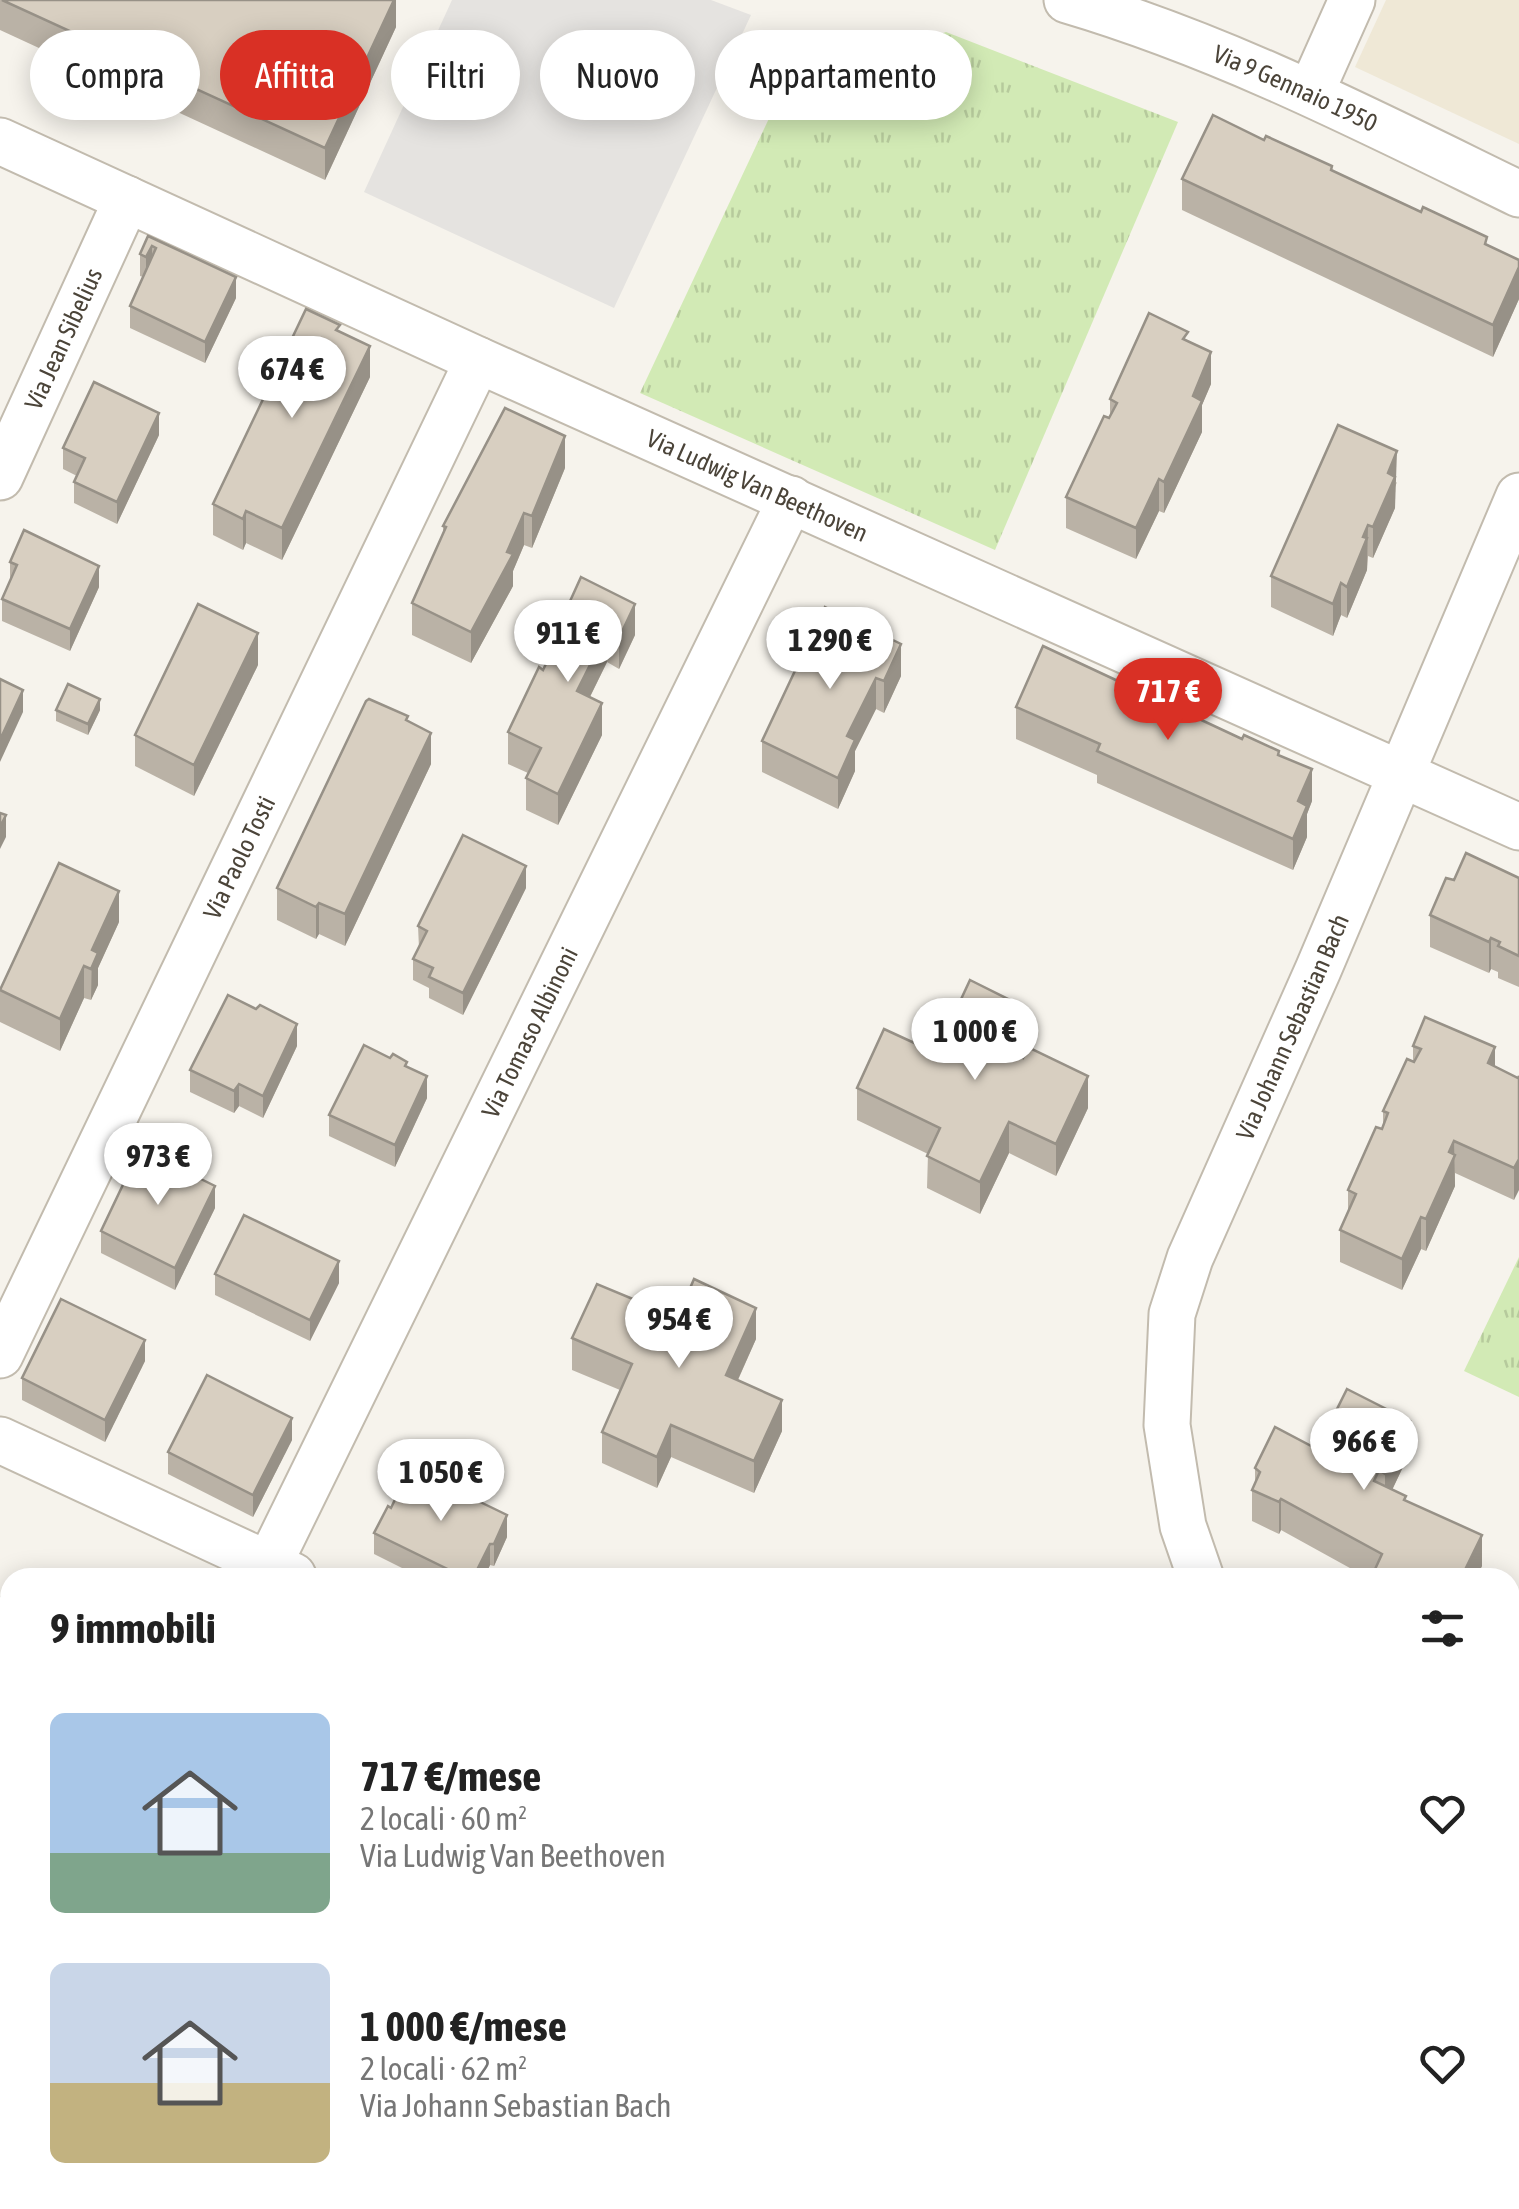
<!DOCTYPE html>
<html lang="it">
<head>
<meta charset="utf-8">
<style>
	:root { --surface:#fff; --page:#f6f6f6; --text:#222; --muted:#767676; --accent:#d93025 }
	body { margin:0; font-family:"Asap Condensed",sans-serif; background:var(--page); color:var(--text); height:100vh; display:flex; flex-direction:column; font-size:38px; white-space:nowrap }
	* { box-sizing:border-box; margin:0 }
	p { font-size:32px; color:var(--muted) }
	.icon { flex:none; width:55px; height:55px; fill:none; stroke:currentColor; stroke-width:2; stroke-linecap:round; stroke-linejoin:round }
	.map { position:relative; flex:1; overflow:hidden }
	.details { position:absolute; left:0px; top:1568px; width:1520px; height:642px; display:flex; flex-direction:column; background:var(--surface); border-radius:30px 30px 0 0; box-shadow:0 5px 25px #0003 }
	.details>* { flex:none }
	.top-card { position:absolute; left:30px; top:30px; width:1000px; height:90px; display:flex; gap:20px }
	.price { position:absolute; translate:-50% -85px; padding:0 22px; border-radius:35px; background:#fff; color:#222; font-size:32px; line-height:65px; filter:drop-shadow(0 2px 5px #0008) }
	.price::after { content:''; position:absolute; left:50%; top:60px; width:30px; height:22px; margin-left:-15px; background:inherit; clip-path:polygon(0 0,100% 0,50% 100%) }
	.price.on { background:var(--accent); color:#fff }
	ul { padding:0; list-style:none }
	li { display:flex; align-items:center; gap:30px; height:250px; padding:0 50px }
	li span { display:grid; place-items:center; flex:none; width:280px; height:200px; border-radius:15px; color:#555 }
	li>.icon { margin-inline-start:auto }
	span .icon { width:120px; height:120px; fill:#fffc; stroke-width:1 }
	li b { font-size:42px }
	h2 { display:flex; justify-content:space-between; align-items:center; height:120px; padding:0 50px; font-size:42px }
	.tag { padding:0 35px; border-radius:45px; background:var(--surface); box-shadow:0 5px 25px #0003; font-size:35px; line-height:90px }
	.tag.on { background:var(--accent); color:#fff }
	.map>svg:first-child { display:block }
	.industrial { fill:#e6e2dd }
	.education { fill:#efe8d6 }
	.grass { fill:url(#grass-tufts) }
	.parking { fill:#e5e3e0 }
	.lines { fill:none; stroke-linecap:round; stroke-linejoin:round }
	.minor-casing { stroke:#c2bbae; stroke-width:49 }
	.minor { stroke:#fff; stroke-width:45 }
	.wall { fill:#bab2a6 }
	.shaded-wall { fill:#979187 }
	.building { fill:#d8cfc1; stroke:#979187; stroke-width:2.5 }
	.labels { text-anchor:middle; stroke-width:8; stroke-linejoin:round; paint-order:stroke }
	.street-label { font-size:25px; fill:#4b4439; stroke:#fff }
</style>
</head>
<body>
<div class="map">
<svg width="1519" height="2209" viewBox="0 0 1519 2209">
	<defs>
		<pattern id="grass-tufts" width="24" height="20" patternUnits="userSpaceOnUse" patternTransform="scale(2.5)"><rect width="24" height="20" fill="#d2eab5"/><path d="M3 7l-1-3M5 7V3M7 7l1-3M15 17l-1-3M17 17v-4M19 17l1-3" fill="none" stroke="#b6ca9c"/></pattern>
	</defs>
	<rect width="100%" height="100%" fill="#f6f3ec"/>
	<!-- industrial -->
	<path class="industrial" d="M 0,1911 L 10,1916 L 10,2200 L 252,2200 L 248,2209 L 0,2209 Z"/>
	<!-- education -->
	<path class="education" d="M 1386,0 L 1519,0 L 1519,144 L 1355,67 Z"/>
	<!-- grass -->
	<g class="grass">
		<path d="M 946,32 L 1178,122 L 995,550 L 640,393 L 780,95 Z"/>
		<path d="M 1519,1257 L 1519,1397 L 1464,1371 Z"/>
		<path d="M 1510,1967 L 1519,1971 L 1519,2209 L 767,2209 L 748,2200 L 1510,2200 Z"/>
	</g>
	<!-- parking -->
	<path class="parking" d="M 452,0 L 711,0 L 751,15 L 614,308 L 364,192 Z"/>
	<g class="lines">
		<defs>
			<g id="minor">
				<path id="s1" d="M 1067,0 C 1226,47 1371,122 1519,194"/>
				<path d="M 1311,92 L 1352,0"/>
				<path id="s2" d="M 0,141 L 478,360 L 1519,827"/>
				<path id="s3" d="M 0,477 L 127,199"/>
				<path id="s4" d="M 0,1355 L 478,360"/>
				<path d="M 0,1440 L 293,1576"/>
				<path id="s5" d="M 269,1564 L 791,499"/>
				<path id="s6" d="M 1201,1578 L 1183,1526 L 1167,1425 L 1172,1314 L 1190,1258 L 1318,970 L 1519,496"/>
				<path d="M 0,1883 L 10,1888"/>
				<path d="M 658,2200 L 676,2209"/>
			</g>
		</defs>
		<!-- minor casing -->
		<use href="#minor" class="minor-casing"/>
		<!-- minor -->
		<use href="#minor" class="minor"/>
	</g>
	<!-- wall -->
	<g class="wall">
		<path d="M 0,0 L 396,0 L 396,27 L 325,180 L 0,30 Z"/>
		<path d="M 1332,171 L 1519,260 L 1519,299 L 1493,357 L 1182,210 L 1182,179 Z"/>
		<path d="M 148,236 L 236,298 L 205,363 L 130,328 L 130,306 L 143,277 L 140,276 L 140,254 Z"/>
		<path d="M 340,332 L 370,377 L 282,560 L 246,543 L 243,550 L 213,535 L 213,504 Z"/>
		<path d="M 1188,341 L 1211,384 L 1202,405 L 1202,432 L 1164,513 L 1159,511 L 1136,559 L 1066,528 L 1066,497 L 1110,418 L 1110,399 Z"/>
		<path d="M 159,435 L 117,524 L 74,503 L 74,482 L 77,476 L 63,469 L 63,448 Z"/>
		<path d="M 565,468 L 532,548 L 524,545 L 513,571 L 513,586 L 471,663 L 412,635 L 412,603 L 443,534 L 443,526 Z"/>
		<path d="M 1397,482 L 1395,487 L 1395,508 L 1373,558 L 1368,556 L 1367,570 L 1347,618 L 1341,615 L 1333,636 L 1271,607 L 1271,576 Z"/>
		<path d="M 10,562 L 99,587 L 70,651 L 2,621 L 2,599 L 10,581 Z"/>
		<path d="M 825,607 L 901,676 L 884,713 L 876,709 L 855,751 L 855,771 L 838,809 L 762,772 L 762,741 Z"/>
		<path d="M 566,610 L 635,635 L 619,669 L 607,662 L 590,697 L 602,735 L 558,825 L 526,810 L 526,778 L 528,773 L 508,764 L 508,732 L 543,670 L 566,622 Z"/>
		<path d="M 258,665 L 194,796 L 135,766 L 135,735 Z"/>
		<path d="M 1016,707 L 1242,739 L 1279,755 L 1312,801 L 1307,814 L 1307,837 L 1293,870 L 1097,783 L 1097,775 L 1016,739 Z"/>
		<path d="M 56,710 L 100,710 L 88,735 L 56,721 Z"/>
		<path d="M 408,721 L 431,764 L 345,946 L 319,934 L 316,939 L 277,920 L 277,888 Z"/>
		<path d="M 1519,878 L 1519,987 L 1498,978 L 1498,972 L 1491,969 L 1489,973 L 1430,947 L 1430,915 L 1454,880 Z"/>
		<path d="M 526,888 L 463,1015 L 429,998 L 429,988 L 413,980 L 413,959 L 419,948 L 418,926 Z"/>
		<path d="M 119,922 L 98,968 L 98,985 L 91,1000 L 84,998 L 60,1051 L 0,1022 L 0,990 Z"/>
		<path d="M 1028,1040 L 1020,1057 L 1088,1108 L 1056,1176 L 1009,1153 L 980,1214 L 927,1188 L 928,1154 L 857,1120 L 857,1088 L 936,1053 Z"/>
		<path d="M 297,1046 L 263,1118 L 239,1106 L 234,1113 L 190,1092 L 190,1070 Z"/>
		<path d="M 1413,1046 L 1495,1066 L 1518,1078 L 1514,1200 L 1455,1173 L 1455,1186 L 1426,1251 L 1421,1249 L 1402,1290 L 1340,1262 L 1340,1230 L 1348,1212 L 1348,1190 L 1382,1129 L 1383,1124 L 1383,1111 L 1413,1062 Z"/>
		<path d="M 390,1058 L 407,1067 L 427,1098 L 395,1167 L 329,1136 L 329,1115 Z"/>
		<path d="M 215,1208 L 175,1290 L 101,1253 L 101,1231 Z"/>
		<path d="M 215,1274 L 339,1283 L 310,1341 L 215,1295 Z"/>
		<path d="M 652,1319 L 673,1328 L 756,1339 L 738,1380 L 782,1431 L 754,1493 L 671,1457 L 657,1488 L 602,1463 L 602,1432 L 620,1390 L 572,1370 L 572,1338 Z"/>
		<path d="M 145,1361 L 105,1442 L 22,1400 L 22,1378 Z"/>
		<path d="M 292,1440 L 253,1517 L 168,1474 L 168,1452 Z"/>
		<path d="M 1317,1449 L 1410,1452 L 1392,1490 L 1482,1566 L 1476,1578 L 1368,1578 L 1281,1530 L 1279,1534 L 1252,1521 L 1252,1490 L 1255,1483 L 1255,1468 Z"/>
		<path d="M 391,1508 L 507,1537 L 494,1566 L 490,1565 L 484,1578 L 422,1578 L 374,1554 L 374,1533 Z"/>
		<path d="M 0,1597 L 10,1602 L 10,1821 L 0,1816 Z"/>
	</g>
	<!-- shaded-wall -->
	<g class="shaded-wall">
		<path d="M 394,0 L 396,0 L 396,27 L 325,180 L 325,148 Z"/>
		<path d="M 152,246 L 152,267 L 146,278 L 146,257 Z"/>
		<path d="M 1519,267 L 1519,299 L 1493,357 L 1493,325 Z"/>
		<path d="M 236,277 L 236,298 L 205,363 L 205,342 Z"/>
		<path d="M 370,346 L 370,377 L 282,560 L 282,528 Z"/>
		<path d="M 1211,352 L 1211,384 L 1202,405 L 1202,432 L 1164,513 L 1164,482 L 1193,396 Z"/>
		<path d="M 159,413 L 159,435 L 117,524 L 117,502 Z"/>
		<path d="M 565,436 L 565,468 L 532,548 L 532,516 Z"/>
		<path d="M 1397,451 L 1395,508 L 1373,558 L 1373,527 L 1388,473 Z"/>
		<path d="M 1159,479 L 1159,511 L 1136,559 L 1136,528 Z"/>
		<path d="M 246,511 L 246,543 L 243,550 L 243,519 Z"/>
		<path d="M 524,513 L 524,545 L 513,571 L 513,586 L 471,663 L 471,632 Z"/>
		<path d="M 1368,525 L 1367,570 L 1347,618 L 1347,587 Z"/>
		<path d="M 99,566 L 99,587 L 70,651 L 70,629 Z"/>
		<path d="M 1341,583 L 1341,615 L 1333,636 L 1333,604 Z"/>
		<path d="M 635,604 L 635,635 L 619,669 L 619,638 Z"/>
		<path d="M 607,631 L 607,662 L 577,723 L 577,691 Z"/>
		<path d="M 258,633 L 258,665 L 194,796 L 194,765 Z"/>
		<path d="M 901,644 L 901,676 L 884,713 L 884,681 Z"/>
		<path d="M 876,678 L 876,709 L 855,751 L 855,771 L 838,809 L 838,778 L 847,736 Z"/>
		<path d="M 23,690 L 23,712 L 0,762 L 0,740 Z"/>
		<path d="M 100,699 L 100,710 L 88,735 L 88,724 Z"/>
		<path d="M 602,703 L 602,735 L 558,825 L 558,794 Z"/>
		<path d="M 431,733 L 431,764 L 345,946 L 345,914 Z"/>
		<path d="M 1312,769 L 1312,801 L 1307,814 L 1307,837 L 1293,870 L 1293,839 L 1298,801 Z"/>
		<path d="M 6,815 L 6,837 L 0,849 L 0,827 Z"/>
		<path d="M 526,866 L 526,888 L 463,1015 L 463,993 Z"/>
		<path d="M 119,891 L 119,922 L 98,968 L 98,985 L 91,1000 L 92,950 Z"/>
		<path d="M 319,903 L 319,934 L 316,939 L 316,907 Z"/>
		<path d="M 1491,938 L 1491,969 L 1489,973 L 1489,942 Z"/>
		<path d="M 84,966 L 84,998 L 60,1051 L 60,1019 Z"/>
		<path d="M 1028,1009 L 1028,1040 L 1008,1082 L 1008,1050 Z"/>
		<path d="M 297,1024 L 297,1046 L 263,1118 L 263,1096 Z"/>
		<path d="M 1495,1047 L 1495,1079 L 1488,1063 Z"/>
		<path d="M 427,1076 L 427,1098 L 395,1167 L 395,1145 Z"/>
		<path d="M 1088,1076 L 1088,1108 L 1056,1176 L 1056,1144 Z"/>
		<path d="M 239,1084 L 239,1106 L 234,1113 L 234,1091 Z"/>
		<path d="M 1009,1122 L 1009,1153 L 980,1214 L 980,1182 Z"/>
		<path d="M 1454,1141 L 1455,1186 L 1426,1251 L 1426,1219 Z"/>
		<path d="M 1519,1159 L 1519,1190 L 1514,1200 L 1514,1168 Z"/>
		<path d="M 215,1186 L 215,1208 L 175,1290 L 175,1268 Z"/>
		<path d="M 1421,1217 L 1421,1249 L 1402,1290 L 1402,1259 Z"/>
		<path d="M 339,1261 L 339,1283 L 310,1341 L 310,1320 Z"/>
		<path d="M 756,1308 L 756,1339 L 726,1406 L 726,1375 Z"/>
		<path d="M 145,1340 L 145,1361 L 105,1442 L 105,1420 Z"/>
		<path d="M 782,1400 L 782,1431 L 754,1493 L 754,1461 Z"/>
		<path d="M 292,1418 L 292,1440 L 253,1517 L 253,1495 Z"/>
		<path d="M 1410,1421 L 1410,1452 L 1385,1505 L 1385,1474 Z"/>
		<path d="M 671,1425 L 671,1457 L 657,1488 L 657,1457 Z"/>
		<path d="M 1281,1499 L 1281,1530 L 1279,1534 L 1279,1502 Z"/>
		<path d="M 507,1515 L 507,1537 L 494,1566 L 494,1544 Z"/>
		<path d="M 1482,1535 L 1482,1566 L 1476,1578 L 1461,1578 Z"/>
		<path d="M 490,1544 L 490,1565 L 484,1578 L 473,1578 Z"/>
		<path d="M 177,2200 L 192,2200 L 188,2209 L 174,2209 Z"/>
	</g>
	<!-- building -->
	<g class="building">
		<path d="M 2,0 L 394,0 L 325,148 Z"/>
		<path d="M 1213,115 L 1264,140 L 1266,136 L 1332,166 L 1331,170 L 1421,212 L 1423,207 L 1487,237 L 1485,244 L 1519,260 L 1519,267 L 1493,325 L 1182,179 Z"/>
		<path d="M 148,236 L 236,277 L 205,342 L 130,306 L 156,248 L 152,246 L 146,257 L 140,254 Z"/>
		<path d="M 306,309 L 340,325 L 336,330 L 370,346 L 282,528 L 246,511 L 243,519 L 213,504 Z"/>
		<path d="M 1149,313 L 1188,332 L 1183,339 L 1211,352 L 1193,396 L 1202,401 L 1164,482 L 1159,479 L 1136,528 L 1066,497 L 1104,416 L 1109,418 L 1117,403 L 1110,399 Z"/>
		<path d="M 94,382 L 159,413 L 117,502 L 74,482 L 85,458 L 63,448 Z"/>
		<path d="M 505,408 L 565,436 L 532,516 L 524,513 L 507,552 L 513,554 L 471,632 L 412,603 L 446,527 L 443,526 Z"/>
		<path d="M 1338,425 L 1397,451 L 1388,473 L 1395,477 L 1373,527 L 1368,525 L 1363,537 L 1367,538 L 1347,587 L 1341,583 L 1333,604 L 1271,576 Z"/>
		<path d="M 24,530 L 99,566 L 70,629 L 2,599 L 17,565 L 10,562 Z"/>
		<path d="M 581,577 L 635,604 L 619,638 L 607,631 L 577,691 L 602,703 L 558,794 L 526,778 L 541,748 L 508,732 L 539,667 L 543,670 L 571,612 L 566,610 Z"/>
		<path d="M 198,604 L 258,633 L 194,765 L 135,735 Z"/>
		<path d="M 825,607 L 901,644 L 884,681 L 876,678 L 847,736 L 855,740 L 838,778 L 762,741 Z"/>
		<path d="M 1043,646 L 1242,739 L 1244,735 L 1279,751 L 1278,755 L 1312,769 L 1298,801 L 1307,806 L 1293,839 L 1097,751 L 1100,744 L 1016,707 Z"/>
		<path d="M 0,679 L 23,690 L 0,740 Z"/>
		<path d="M 68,684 L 100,699 L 88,724 L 56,710 Z"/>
		<path d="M 369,699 L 408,716 L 406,720 L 431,733 L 345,914 L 319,903 L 316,907 L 277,888 L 366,701 Z"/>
		<path d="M 0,813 L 6,815 L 0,827 Z"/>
		<path d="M 463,835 L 526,866 L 463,993 L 429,977 L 433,968 L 413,959 L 427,931 L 418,926 Z"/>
		<path d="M 1466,853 L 1519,878 L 1519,956 L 1498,946 L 1500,942 L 1491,938 L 1489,942 L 1430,915 L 1446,878 L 1454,880 Z"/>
		<path d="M 59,863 L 119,891 L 92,950 L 98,953 L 91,969 L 84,966 L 60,1019 L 0,990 Z"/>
		<path d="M 970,980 L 1028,1009 L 1008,1050 L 1023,1058 L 1026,1051 L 1032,1049 L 1088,1076 L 1056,1144 L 1009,1122 L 980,1182 L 927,1156 L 940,1128 L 857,1088 L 884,1029 L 936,1053 Z"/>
		<path d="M 228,995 L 256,1009 L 260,1005 L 297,1024 L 263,1096 L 239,1084 L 234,1091 L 190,1070 Z"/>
		<path d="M 1425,1017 L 1495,1047 L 1488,1063 L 1518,1078 L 1519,1076 L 1519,1159 L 1514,1168 L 1454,1141 L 1449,1152 L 1455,1155 L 1426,1219 L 1421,1217 L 1402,1259 L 1340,1230 L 1356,1194 L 1348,1190 L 1376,1127 L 1382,1129 L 1388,1113 L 1383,1111 L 1407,1059 L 1414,1062 L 1421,1049 L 1413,1046 Z"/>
		<path d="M 364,1045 L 390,1058 L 393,1054 L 407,1062 L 405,1066 L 427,1076 L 395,1145 L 329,1115 Z"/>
		<path d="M 140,1149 L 215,1186 L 175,1268 L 101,1231 Z"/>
		<path d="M 244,1215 L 339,1261 L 310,1320 L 215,1274 Z"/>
		<path d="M 694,1279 L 756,1308 L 726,1375 L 782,1400 L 754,1461 L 671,1425 L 657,1457 L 602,1432 L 632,1364 L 572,1338 L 597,1284 L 652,1307 L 647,1317 L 673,1328 Z"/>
		<path d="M 61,1299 L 145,1340 L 105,1420 L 22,1378 Z"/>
		<path d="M 207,1375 L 292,1418 L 253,1495 L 168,1452 Z"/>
		<path d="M 1347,1389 L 1410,1421 L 1385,1474 L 1379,1470 L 1374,1481 L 1406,1496 L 1404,1500 L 1482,1535 L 1461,1578 L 1371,1578 L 1382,1554 L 1281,1499 L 1279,1502 L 1252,1490 L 1260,1472 L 1255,1468 L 1275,1427 L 1317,1449 Z"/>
		<path d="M 410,1468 L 507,1515 L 494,1544 L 490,1544 L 473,1578 L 466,1578 L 374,1533 L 388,1506 L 391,1508 Z"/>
		<path d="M 0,1597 L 10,1602 L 10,1789 L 0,1785 Z"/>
		<path d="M 0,1939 L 10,1944 L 10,2157 L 0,2152 Z"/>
		<path d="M 0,2152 L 10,2157 L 10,2200 L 103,2200 L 122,2209 L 0,2209 Z"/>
		<path d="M 103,2200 L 177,2200 L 174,2207 L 177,2209 L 122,2209 Z"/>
	</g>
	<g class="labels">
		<!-- street labels -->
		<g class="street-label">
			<text dy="9" stroke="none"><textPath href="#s1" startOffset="245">Via 9 Gennaio 1950</textPath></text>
			<text dy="9" stroke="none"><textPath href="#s3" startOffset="152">Via Jean Sibelius</textPath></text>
			<text dy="9" stroke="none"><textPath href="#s2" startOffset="832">Via Ludwig Van Beethoven</textPath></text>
			<text dy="9" stroke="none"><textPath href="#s4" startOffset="552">Via Paolo Tosti</textPath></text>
			<text dy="9" stroke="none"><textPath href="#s6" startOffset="580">Via Johann Sebastian Bach</textPath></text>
			<text dy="9" stroke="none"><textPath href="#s5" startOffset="592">Via Tomaso Albinoni</textPath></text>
		</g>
	</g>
</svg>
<b class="price" style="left:292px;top:421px">674 €</b>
<b class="price" style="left:568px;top:685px">911 €</b>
<b class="price" style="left:830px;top:692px">1 290 €</b>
<b class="price on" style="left:1168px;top:743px">717 €</b>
<b class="price" style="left:975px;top:1083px">1 000 €</b>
<b class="price" style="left:158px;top:1208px">973 €</b>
<b class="price" style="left:679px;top:1371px">954 €</b>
<b class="price" style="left:1364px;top:1493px">966 €</b>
<b class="price" style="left:441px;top:1524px">1 050 €</b>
<div class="top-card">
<a class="tag">Compra</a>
<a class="tag on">Affitta</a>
<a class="tag">Filtri</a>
<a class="tag">Nuovo</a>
<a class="tag">Appartamento</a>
</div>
<section class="details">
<h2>9 immobili<svg class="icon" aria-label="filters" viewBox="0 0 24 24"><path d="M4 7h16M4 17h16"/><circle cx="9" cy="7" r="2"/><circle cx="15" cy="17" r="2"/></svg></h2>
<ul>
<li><span style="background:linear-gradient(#a9c7e8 70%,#7fa58c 0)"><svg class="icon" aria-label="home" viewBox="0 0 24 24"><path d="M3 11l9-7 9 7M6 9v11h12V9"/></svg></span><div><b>717 €/mese</b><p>2 locali · 60 m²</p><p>Via Ludwig Van Beethoven</p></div><svg class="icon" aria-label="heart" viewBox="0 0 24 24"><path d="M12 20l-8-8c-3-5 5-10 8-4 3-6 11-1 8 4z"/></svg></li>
<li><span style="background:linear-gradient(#c9d6e8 60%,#c2b280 0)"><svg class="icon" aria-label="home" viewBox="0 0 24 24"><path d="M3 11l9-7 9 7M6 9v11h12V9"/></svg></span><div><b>1 000 €/mese</b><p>2 locali · 62 m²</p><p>Via Johann Sebastian Bach</p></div><svg class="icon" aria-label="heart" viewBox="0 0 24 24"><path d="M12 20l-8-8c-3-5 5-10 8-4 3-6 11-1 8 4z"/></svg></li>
</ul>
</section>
</div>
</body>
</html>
